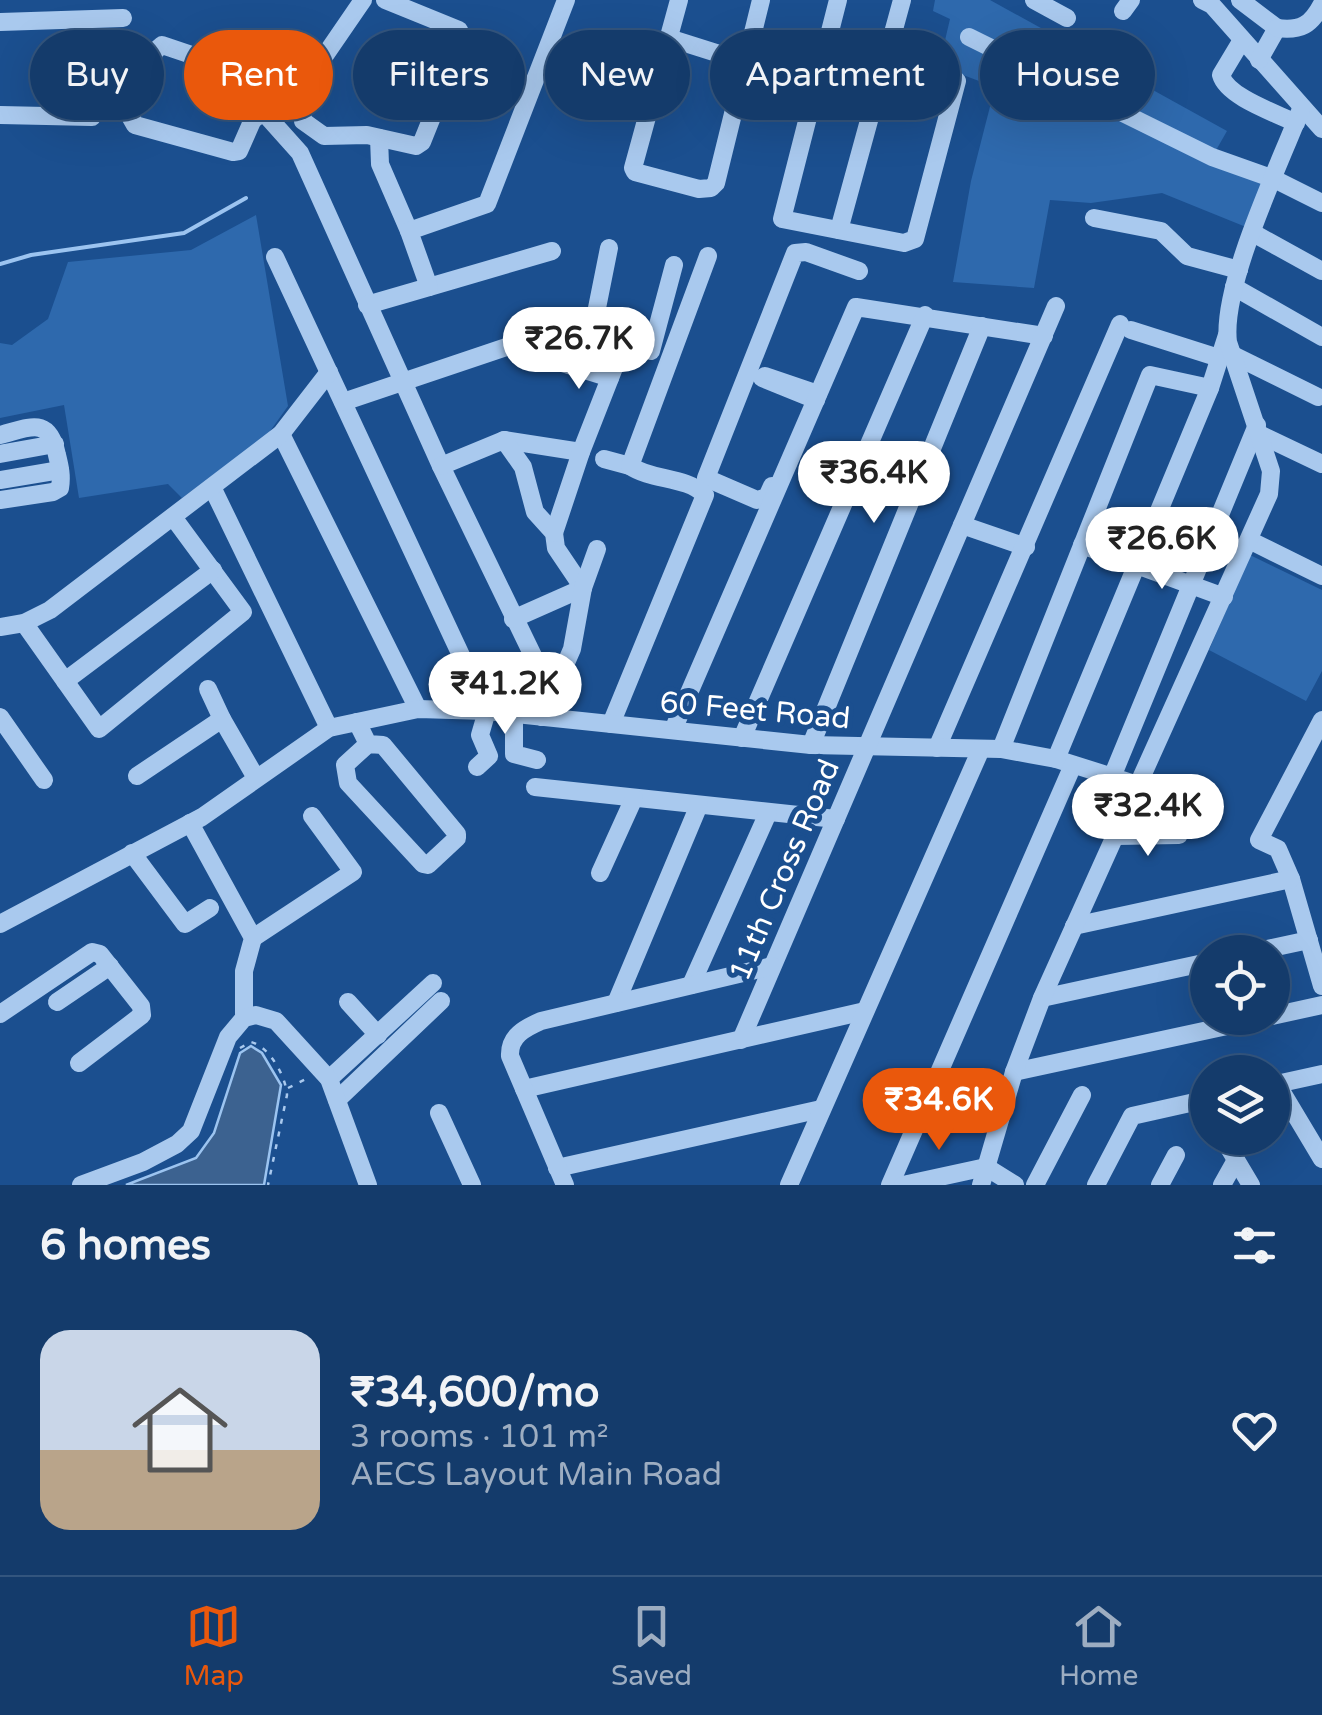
<!DOCTYPE html>
<html lang="en">
<head>
<meta charset="utf-8">
<style>
	:root { --surface:#143b6b; --page:#214673; --text:#f1f3f6; --muted:#9dadc1; --line:#33557e; --accent:#ea580c }
	body { margin:0; font-family:"Varela Round",sans-serif; background:var(--page); color:var(--text); height:100vh; display:flex; flex-direction:column; font-size:38px; white-space:nowrap }
	* { box-sizing:border-box; margin:0 }
	p { font-size:32px; color:var(--muted) }
	.icon { flex:none; width:55px; height:55px; fill:none; stroke:currentColor; stroke-width:2; stroke-linecap:round; stroke-linejoin:round }
	.map { position:relative; height:1185px; overflow:hidden }
	.details { display:flex; flex-direction:column; background:var(--surface); flex:1 }
	.details>* { flex:none }
	.top-card { position:absolute; left:30px; top:30px; width:1262px; height:90px; display:flex; gap:20px }
	.controls { position:absolute; left:1190px; top:935px; display:grid; gap:20px }
	.controls a { display:grid; place-items:center; width:100px; height:100px; border-radius:50%; background:var(--surface); box-shadow:0 10px 40px #0002,0 0 0 2px var(--line); font-size:50px }
	.price { position:absolute; translate:-50% -85px; padding:0 22px; border-radius:35px; background:#fff; color:#222; font-size:32px; line-height:65px; filter:drop-shadow(0 2px 5px #0008) }
	.price::after { content:''; position:absolute; left:50%; top:60px; width:30px; height:22px; margin-left:-15px; background:inherit; clip-path:polygon(0 0,100% 0,50% 100%) }
	.price.on { background:var(--accent); color:#fff }
	ul { padding:0; list-style:none }
	li { display:flex; align-items:center; gap:30px; height:250px; padding:0 40px }
	li span { display:grid; place-items:center; flex:none; width:280px; height:200px; border-radius:30px; color:#555 }
	li>.icon { margin-inline-start:auto }
	span .icon { width:120px; height:120px; fill:#fffc; stroke-width:1 }
	li b { font-size:42px }
	h2 { display:flex; justify-content:space-between; align-items:center; height:120px; padding:0 40px; font-size:42px }
	.pill { padding:0 35px; border-radius:45px; background:var(--surface); box-shadow:0 10px 40px #0002,0 0 0 2px var(--line); font-size:35px; line-height:90px }
	.pill.on { background:var(--accent); color:#fff }
	.dock { display:flex; justify-content:space-around; align-items:center; height:140px; border-top:2px solid var(--line); background:var(--surface); font-size:28px; color:var(--muted) }
	.dock a { display:grid; justify-items:center; gap:5px }
	.dock .on { color:var(--accent) }
	.map>svg:first-child { display:block }
	.green { fill:#2e69ad }
	.water { fill:#3c6290; stroke:#9cc4f0; stroke-width:2.5 }
	.lines { fill:none; stroke-linecap:round; stroke-linejoin:round }
	.stream { stroke:#9cc4f0; stroke-width:4 }
	.path { stroke:#a9c9ee; stroke-width:2.5; stroke-dasharray:5 8; stroke-linecap:butt }
	.minor { stroke:#a9c9ee; stroke-width:18 }
	.labels { text-anchor:middle; stroke-width:10; stroke-linejoin:round; paint-order:stroke }
	.street-label { font-size:30px; fill:#fff; stroke:#1b4f8f }
</style>
</head>
<body>
<div class="map">
<svg width="1322" height="1185" viewBox="0 0 1322 1185">
	<rect width="100%" height="100%" fill="#1b4f8f"/>
	<!-- green -->
	<g class="green">
		<path d="M 935,0 L 990,0 L 1227,131 L 1215,152 L 1265,179 L 1246,227 L 1162,193 L 1091,203 L 1050,200 L 1034,288 L 953,282 L 971,181 L 995,87 L 939,66 L 950,19 L 933,11 Z"/>
		<path d="M 256,215 L 288,406 L 268,434 L 182,498 L 168,484 L 79,498 L 64,405 L 0,418 L 0,343 L 12,345 L 48,319 L 68,262 L 191,250 Z"/>
		<path d="M 1250,555 L 1322,590 L 1322,671 L 1306,701 L 1209,650 Z"/>
	</g>
	<!-- water -->
	<path class="water" d="M 251,1046 L 262,1053 L 281,1085 L 264,1185 L 126,1185 L 196,1158 L 214,1133 L 240,1053 Z"/>
	<g class="lines">
		<!-- stream -->
		<path class="stream" d="M 0,264 L 31,255 L 184,233 L 246,198"/>
		<!-- path -->
		<g class="path">
			<path d="M 240,1048 L 251,1042 C 270,1047 286,1077 287,1095 L 268,1185"/>
			<path d="M 288,1088 L 308,1078"/>
		</g>
		<!-- minor -->
		<g class="minor">
			<path d="M 363,0 L 306,83 L 301,98 L 303,121 L 324,136 L 367,135 L 416,146 L 422,142 L 463,40 L 459,30 L 385,0"/>
			<path d="M 679,0 L 633,168 L 635,172 L 699,189 L 711,188 L 716,183 L 761,0"/>
			<path d="M 838,0 L 782,219 L 904,243 L 915,239 L 957,81"/>
			<path d="M 1034,0 L 1067,18"/>
			<path d="M 1202,0 L 1212,5 L 1322,129"/>
			<path d="M 1240,0 L 1277,28 L 1259,60"/>
			<path d="M 1123,11 L 1131,0"/>
			<path d="M 0,22 L 123,18"/>
			<path d="M 1277,28 C 1301,31 1311,25 1322,4"/>
			<path d="M 969,37 L 1212,157 L 1274,179 L 1322,203"/>
			<path d="M 669,38 L 745,62"/>
			<path d="M 1242,40 L 1221,75 C 1227,97 1276,113 1296,123"/>
			<path d="M 162,45 L 266,80 L 268,85 L 239,151 L 233,152 L 135,125 L 131,118 L 155,51 Z"/>
			<path d="M 0,115 L 92,117"/>
			<path d="M 254,119 L 261,114 L 266,115 L 300,153 L 441,466 L 552,695 L 542,717"/>
			<path d="M 379,138 L 380,164 L 409,231"/>
			<path d="M 1094,218 L 1161,231 L 1187,256 L 1239,270"/>
			<path d="M 839,230 L 902,0"/>
			<path d="M 1253,233 L 1322,271"/>
			<path d="M 609,248 L 594,323 L 651,351 L 674,265"/>
			<path d="M 275,257 L 487,711 L 480,735 L 489,756 L 477,767"/>
			<path d="M 429,287 L 552,251"/>
			<path d="M 1234,287 L 1322,337"/>
			<path d="M 367,305 L 429,287 L 409,231 L 487,204 L 566,0"/>
			<path d="M 1131,330 L 1219,358"/>
			<path d="M 1233,355 L 1318,397"/>
			<path d="M 562,363 L 610,378"/>
			<path d="M 816,400 L 762,378 L 765,376 L 818,394"/>
			<path d="M 343,402 L 578,323 L 594,323"/>
			<path d="M 281,434 L 418,709"/>
			<path d="M 1259,434 L 1322,464"/>
			<path d="M 0,435 C 31,427 49,416 57,455 C 60,467 62,476 60,488 L 53,492 L 0,500"/>
			<path d="M 504,440 L 581,452"/>
			<path d="M 0,454 L 55,444"/>
			<path d="M 604,459 L 630,466"/>
			<path d="M 441,466 L 504,440 L 523,467 L 535,512 L 554,533 L 556,548 L 583,588"/>
			<path d="M 0,480 L 60,470"/>
			<path d="M 772,486 L 767,497 L 757,500 L 706,478 L 795,253 L 806,252 L 859,271"/>
			<path d="M 212,487 L 329,728"/>
			<path d="M 962,525 L 1026,547"/>
			<path d="M 554,533 L 581,452 L 621,350"/>
			<path d="M 1249,540 L 1322,576"/>
			<path d="M 1082,545 L 1224,597"/>
			<path d="M 513,619 L 583,588"/>
			<path d="M 24,623 L 99,729 L 243,612 L 173,517"/>
			<path d="M 0,627 L 24,623 L 50,610 L 281,434 L 329,372"/>
			<path d="M 65,681 L 213,570"/>
			<path d="M 208,689 L 222,719"/>
			<path d="M 552,695 L 572,649 L 583,588 L 597,549"/>
			<path d="M 514,714 L 514,754 L 537,760"/>
			<path d="M 0,717 L 44,780"/>
			<path d="M 1322,720 L 1259,840 L 1278,849 L 1291,879 L 1322,986"/>
			<path d="M 357,722 L 368,744 L 345,765 L 348,783 L 423,864 L 428,865 L 457,838 L 457,834 L 383,745 L 368,744"/>
			<path d="M 611,724 L 705,495 C 686,476 652,481 630,466 L 708,256"/>
			<path d="M 673,730 L 856,307 L 1044,336"/>
			<path d="M 742,738 L 925,315"/>
			<path d="M 811,745 L 982,326"/>
			<path d="M 937,748 L 1120,324"/>
			<path d="M 1001,749 L 1150,375 L 1210,388"/>
			<path d="M 1056,759 L 1210,388 L 1227,335"/>
			<path d="M 137,776 L 222,719 L 256,778"/>
			<path d="M 1112,777 L 1257,425"/>
			<path d="M 535,787 L 836,819"/>
			<path d="M 190,823 L 253,938 L 244,971 L 244,1018"/>
			<path d="M 1115,836 L 1179,835"/>
			<path d="M 132,853 L 185,924 L 210,908"/>
			<path d="M 600,873 L 634,798"/>
			<path d="M 0,924 L 202,817 L 329,728 L 418,709 L 487,711 L 811,745 L 1001,749 L 1056,759 L 1138,785"/>
			<path d="M 1074,926 L 1291,879"/>
			<path d="M 253,938 L 353,872 L 312,816"/>
			<path d="M 1253,952 L 1309,940"/>
			<path d="M 691,985 L 768,813"/>
			<path d="M 1042,998 L 1208,962"/>
			<path d="M 57,1002 L 110,966"/>
			<path d="M 348,1002 L 378,1035"/>
			<path d="M 616,1003 L 699,805"/>
			<path d="M 0,1014 L 92,952 L 100,954 L 141,1006 L 142,1015 L 79,1063"/>
			<path d="M 1272,1016 L 1322,1005"/>
			<path d="M 741,1040 L 1056,306"/>
			<path d="M 1014,1072 L 1264,1018"/>
			<path d="M 329,1079 L 433,983"/>
			<path d="M 1277,1084 L 1322,1159"/>
			<path d="M 1272,1085 L 1322,1074"/>
			<path d="M 524,1089 L 865,1011"/>
			<path d="M 337,1100 L 441,1001"/>
			<path d="M 439,1113 L 472,1185"/>
			<path d="M 1223,1138 L 1251,1185"/>
			<path d="M 557,1168 L 821,1109"/>
			<path d="M 81,1185 L 143,1162 L 177,1144 L 191,1131 L 228,1037 L 244,1018 L 256,1015 L 276,1021 L 329,1079 L 368,1185"/>
			<path d="M 565,1185 L 510,1056 C 509,1036 525,1028 541,1021 L 772,966"/>
			<path d="M 789,1185 L 981,749"/>
			<path d="M 890,1185 L 1073,765"/>
			<path d="M 903,1185 L 986,1167 L 1015,1185"/>
			<path d="M 981,1185 L 1014,1072 L 1042,998 L 1269,494 L 1271,471 L 1228,342 C 1221,286 1279,166 1301,109"/>
			<path d="M 1035,1185 L 1082,1095"/>
			<path d="M 1096,1185 L 1132,1116 L 1208,1099"/>
			<path d="M 1160,1185 L 1176,1155"/>
			<path d="M 1222,1185 L 1236,1160"/>
		</g>
	</g>
	<g class="labels">
		<!-- street labels -->
		<g class="street-label">
			<text transform="translate(755 710) rotate(5)" y="10">60 Feet Road</text>
			<text transform="translate(784 870) rotate(-67)" y="10">11th Cross Road</text>
		</g>
	</g>
</svg>
<div class="controls">
<a><svg class="icon" aria-label="locate" viewBox="0 0 24 24"><circle cx="12" cy="12" r="6"/><path d="M12 2v4M12 18v4M2 12h4M18 12h4"/></svg></a>
<a><svg class="icon" aria-label="layers" viewBox="0 0 24 24"><path d="M12 4l9 5-9 5-9-5zM3 14l9 5 9-5"/></svg></a>
</div>
<b class="price" style="left:579px;top:392px">₹26.7K</b>
<b class="price" style="left:874px;top:526px">₹36.4K</b>
<b class="price" style="left:1162px;top:592px">₹26.6K</b>
<b class="price" style="left:505px;top:737px">₹41.2K</b>
<b class="price" style="left:1148px;top:859px">₹32.4K</b>
<b class="price on" style="left:939px;top:1153px">₹34.6K</b>
<div class="top-card">
<a class="pill">Buy</a>
<a class="pill on">Rent</a>
<a class="pill">Filters</a>
<a class="pill">New</a>
<a class="pill">Apartment</a>
<a class="pill">House</a>
</div>
</div>
<section class="details">
<h2>6 homes<svg class="icon" aria-label="filters" viewBox="0 0 24 24"><path d="M4 7h16M4 17h16"/><circle cx="9" cy="7" r="2"/><circle cx="15" cy="17" r="2"/></svg></h2>
<ul>
<li><span style="background:linear-gradient(#c9d6e8 60%,#b9a48a 0)"><svg class="icon" aria-label="home" viewBox="0 0 24 24"><path d="M3 11l9-7 9 7M6 9v11h12V9"/></svg></span><div><b>₹34,600/mo</b><p>3 rooms · 101 m²</p><p>AECS Layout Main Road</p></div><svg class="icon" aria-label="heart" viewBox="0 0 24 24"><path d="M12 20l-8-8c-3-5 5-10 8-4 3-6 11-1 8 4z"/></svg></li>
</ul>
</section>
<nav class="dock">
<a class="on"><svg class="icon" aria-label="map" viewBox="0 0 24 24"><path d="M3 6l6-2 6 2 6-2v14l-6 2-6-2-6 2zM9 4v14M15 6v14"/></svg>Map</a>
<a><svg class="icon" aria-label="saved" viewBox="0 0 24 24"><path d="M7 4h10v16l-5-4-5 4z"/></svg>Saved</a>
<a><svg class="icon" aria-label="home" viewBox="0 0 24 24"><path d="M3 11l9-7 9 7M6 9v11h12V9"/></svg>Home</a>
</nav>
</body>
</html>
